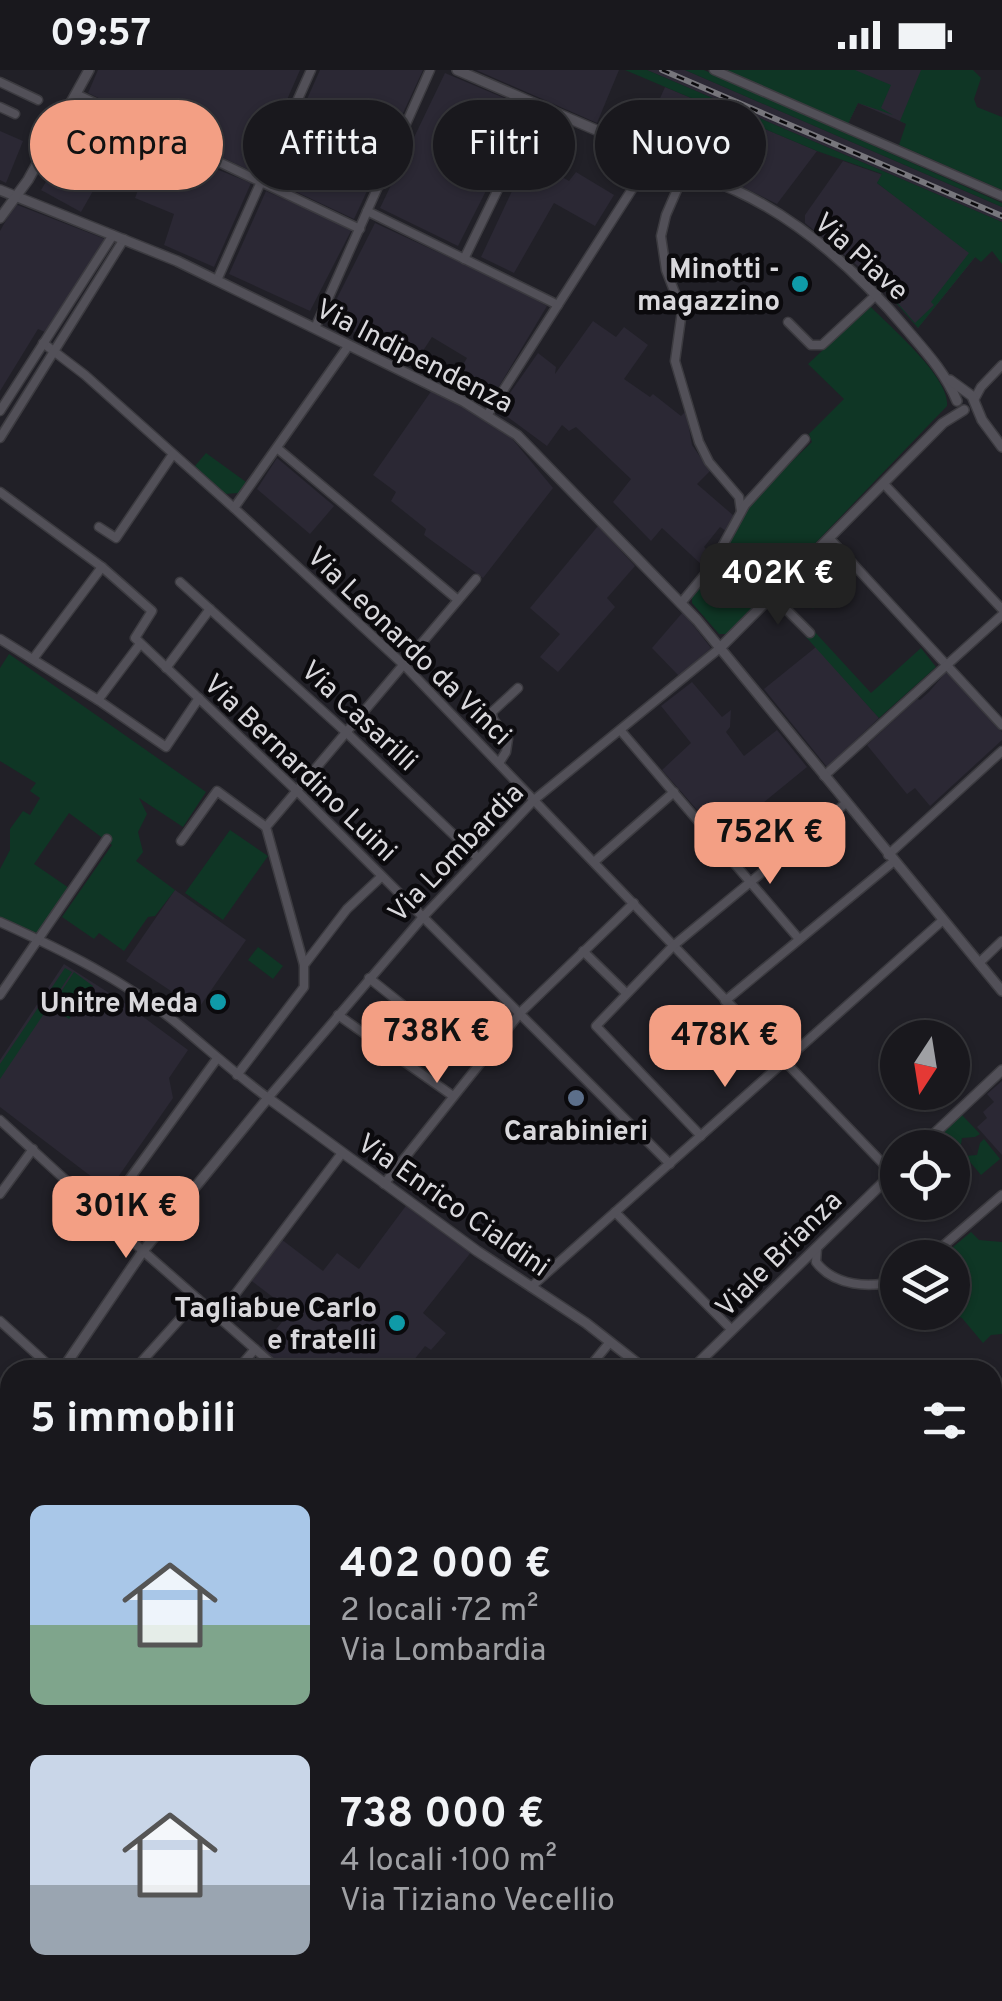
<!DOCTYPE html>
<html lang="it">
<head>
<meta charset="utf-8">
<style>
	:root { --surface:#19181d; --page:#26252a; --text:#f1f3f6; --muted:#9fa0a4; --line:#37373b; --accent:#f39f84 }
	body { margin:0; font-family:Overpass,sans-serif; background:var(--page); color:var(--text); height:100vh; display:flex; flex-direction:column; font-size:38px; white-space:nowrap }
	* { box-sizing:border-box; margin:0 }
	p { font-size:32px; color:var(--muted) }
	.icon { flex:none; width:55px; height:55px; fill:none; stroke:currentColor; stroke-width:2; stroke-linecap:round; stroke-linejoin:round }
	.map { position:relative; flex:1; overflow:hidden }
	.side { position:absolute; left:0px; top:1290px; width:1002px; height:642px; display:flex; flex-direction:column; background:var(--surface); border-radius:30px 30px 0 0; box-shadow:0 2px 8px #0004,0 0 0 2px var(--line) }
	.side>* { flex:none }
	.guide { position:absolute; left:30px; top:30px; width:942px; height:90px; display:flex; gap:20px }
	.needle { width:65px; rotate:192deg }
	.buttons { position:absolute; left:880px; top:950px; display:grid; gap:20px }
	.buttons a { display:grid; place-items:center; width:90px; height:90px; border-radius:50%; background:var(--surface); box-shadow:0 2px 8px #0004,0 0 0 2px var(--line); font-size:50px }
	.price { position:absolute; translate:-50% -85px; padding:0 22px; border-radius:20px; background:var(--accent); color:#111; font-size:32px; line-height:65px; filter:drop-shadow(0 2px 5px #0008) }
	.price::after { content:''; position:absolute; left:50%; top:60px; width:30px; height:22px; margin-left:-15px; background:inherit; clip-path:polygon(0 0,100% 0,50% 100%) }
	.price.on { background:#222; color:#fff }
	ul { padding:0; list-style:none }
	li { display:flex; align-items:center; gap:30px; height:250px; padding:0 30px }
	li span { display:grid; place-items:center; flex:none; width:280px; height:200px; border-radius:15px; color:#555 }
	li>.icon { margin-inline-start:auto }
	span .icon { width:120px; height:120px; fill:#fffc; stroke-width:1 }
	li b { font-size:42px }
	h2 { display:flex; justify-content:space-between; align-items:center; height:120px; padding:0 30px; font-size:42px }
	.tag { padding:0 35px; border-radius:45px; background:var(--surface); box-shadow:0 2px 8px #0004,0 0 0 2px var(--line); font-size:35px; line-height:90px }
	.tag.on { background:var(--accent); color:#111 }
	.status { display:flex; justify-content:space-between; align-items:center; height:70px; padding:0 50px; background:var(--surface); direction:ltr }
	.status svg { height:28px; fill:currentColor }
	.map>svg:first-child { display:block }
	.built { fill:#2b2834 }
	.green { fill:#0f3625 }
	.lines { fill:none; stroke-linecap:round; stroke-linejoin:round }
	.stream { stroke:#36516b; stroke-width:2.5 }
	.river { stroke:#36516b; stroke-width:14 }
	.minor-casing { stroke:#3c3b40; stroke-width:11 }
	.tertiary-casing { stroke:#3c3b40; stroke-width:12 }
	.minor { stroke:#525058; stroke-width:8 }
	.tertiary { stroke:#525058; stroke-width:9 }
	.rail-casing { stroke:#77767c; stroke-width:6 }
	.rail { stroke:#0b0a0d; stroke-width:2.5; stroke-dasharray:8; stroke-linecap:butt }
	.culture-dot { fill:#0f9aa8; stroke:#0b0a0d; stroke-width:4 }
	.service-dot { fill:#5c6f8a; stroke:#0b0a0d; stroke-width:4 }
	.labels { text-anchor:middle; stroke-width:9; stroke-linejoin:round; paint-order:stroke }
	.street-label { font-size:28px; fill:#d9d8dc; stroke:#0b0a0d }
	.poi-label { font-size:28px; font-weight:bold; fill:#d9d8dc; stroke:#0b0a0d; text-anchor:end }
</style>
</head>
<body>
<div class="status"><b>09:57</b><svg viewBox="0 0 49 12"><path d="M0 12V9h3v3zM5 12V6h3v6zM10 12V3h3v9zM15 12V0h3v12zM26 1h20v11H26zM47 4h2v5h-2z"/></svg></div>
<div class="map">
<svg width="1002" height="1931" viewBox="0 0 1002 1931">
	<rect width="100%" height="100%" fill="#212027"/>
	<!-- built -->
	<g class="built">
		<path d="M 98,0 L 300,0 L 255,103 L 88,23 Z"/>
		<path d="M 320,0 L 423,0 L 354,149 L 271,110 Z"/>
		<path d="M 476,0 L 619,0 L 597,53 Z"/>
		<path d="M 647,0 L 685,0 L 1002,137 L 1002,152 Z"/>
		<path d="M 732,0 L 930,0 L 907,54 L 858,33 L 848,54 L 731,3 Z"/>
		<path d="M 445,3 L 528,38 L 458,176 L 380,138 Z"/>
		<path d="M 665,17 L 817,81 L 777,134 L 723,107 L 723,104 L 642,69 Z"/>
		<path d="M 130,56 L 161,70 L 159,76 L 251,113 L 214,197 L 164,175 L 174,144 L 135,128 L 142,110 L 109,93 L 81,142 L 41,120 L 69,74 L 95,89 L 114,57 L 125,63 Z"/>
		<path d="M 0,61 L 23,71 L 6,113 L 0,110 Z"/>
		<path d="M 528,87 L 569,111 L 576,102 L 614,125 L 595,156 L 554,133 L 514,203 L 481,187 Z"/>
		<path d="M 843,91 L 883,105 L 877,113 L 976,186 L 918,258 L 879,213 L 805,153 L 805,145 Z"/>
		<path d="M 266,121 L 352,159 L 310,241 L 229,204 Z"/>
		<path d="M 15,134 L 105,169 L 45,262 L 38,259 L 0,321 L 0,161 Z"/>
		<path d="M 375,153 L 511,216 L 547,236 L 489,333 L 453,311 L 467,288 L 432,267 L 415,293 L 327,248 Z"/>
		<path d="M 593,251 L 616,267 L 624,257 L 648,275 L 624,309 L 650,327 L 653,324 L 681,346 L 686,341 L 692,375 L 710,401 L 697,414 L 734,446 L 726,461 L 720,457 L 704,477 L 709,482 L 702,495 L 662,458 L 651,471 L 613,432 L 631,409 L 576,357 L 569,361 L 562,355 L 547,376 L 498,340 L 538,283 L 556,297 L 555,304 Z"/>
		<path d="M 432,320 L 505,360 L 553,418 L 483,508 L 424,465 L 426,459 L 391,431 L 396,422 L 373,405 Z"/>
		<path d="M 277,388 L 334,436 L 310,464 L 257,419 Z"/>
		<path d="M 598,456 L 635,496 L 607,528 L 615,537 L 558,602 L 540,587 L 560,564 L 530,538 Z"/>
		<path d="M 683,542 L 711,578 L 679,606 L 652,578 Z"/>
		<path d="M 816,577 L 879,648 L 827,697 L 764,619 Z"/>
		<path d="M 947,601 L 1002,662 L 1002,670 L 930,736 L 915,718 L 907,724 L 867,675 L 917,629 L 920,630 L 929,622 Z"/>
		<path d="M 692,612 L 722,647 L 731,640 L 730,657 L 726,662 L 744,686 L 777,660 L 807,697 L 721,767 L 662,700 L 691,673 L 661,636 Z"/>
		<path d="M 175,820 L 246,870 L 198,939 L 126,891 Z"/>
		<path d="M 64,894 L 123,932 L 188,980 L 169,1008 L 173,1028 L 109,1120 L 0,1037 L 0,990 Z"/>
		<path d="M 1002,1011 L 1002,1085 L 977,1057 L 987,1048 L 983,1042 L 994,1032 L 987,1024 Z"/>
		<path d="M 408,1133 L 472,1181 L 423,1243 L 446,1263 L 431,1280 L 425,1276 L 406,1300 L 282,1300 L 259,1280 L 291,1241 L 249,1209 L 281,1169 L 323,1201 L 337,1183 L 359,1199 Z"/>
		<path d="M 10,1444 L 10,1710 L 0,1697 L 0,1456 Z"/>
		<path d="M 0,1705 L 10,1718 L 10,1792 L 0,1800 Z"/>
	</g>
	<!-- green -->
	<g class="green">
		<path d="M 625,0 L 647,0 L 1002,152 L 1002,194 L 992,181 L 981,192 L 975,187 L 918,258 L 879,213 L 878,210 L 886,209 L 882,215 L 915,253 L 934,235 L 931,232 L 969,183 L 877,113 L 882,104 L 817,81 Z"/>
		<path d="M 685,0 L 704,0 L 1002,133 L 1002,137 Z"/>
		<path d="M 726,0 L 855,0 L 891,15 L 881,38 L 893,45 L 858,33 L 848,54 Z"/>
		<path d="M 921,0 L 973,0 L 981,8 L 974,29 L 977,37 L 1002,47 L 1002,120 L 899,75 L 906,54 L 900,51 Z"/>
		<path d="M 870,236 C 889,256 951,308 947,336 L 728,564 L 719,564 L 692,533 L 692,527 L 715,499 L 754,428 L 812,372 L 809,364 L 844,329 L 808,294 Z"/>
		<path d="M 206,383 L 246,412 L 238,423 L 225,424 L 195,396 Z"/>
		<path d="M 834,504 L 841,510 L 813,539 L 806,532 L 822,520 L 823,515 Z"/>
		<path d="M 813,560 L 871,623 L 921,578 L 936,597 L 879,648 L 806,567 Z"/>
		<path d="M 9,584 L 206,722 L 183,757 L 139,728 L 147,744 L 138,762 L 143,782 L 136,791 L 175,820 L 155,846 L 148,847 L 124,881 L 99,863 L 94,869 L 62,847 L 112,775 L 69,743 L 34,794 L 69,818 L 39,864 L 0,847 L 0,799 L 10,780 L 10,759 L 23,741 L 30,745 L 40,728 L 30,721 L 36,713 L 0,691 L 0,598 Z"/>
		<path d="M 230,760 L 268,786 L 223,850 L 185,823 Z"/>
		<path d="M 258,877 L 283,896 L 273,909 L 248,890 Z"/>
		<path d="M 65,898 L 72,902 L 0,1009 L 0,994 Z"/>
		<path d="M 74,902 L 93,916 L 69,949 L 51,937 Z"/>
		<path d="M 962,1045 L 980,1064 L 975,1067 L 962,1068 L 960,1080 L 944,1061 Z"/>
		<path d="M 984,1069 L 1000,1089 L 981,1105 L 965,1086 L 977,1085 L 980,1073 Z"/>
		<path d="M 971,1162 L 979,1170 L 1002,1172 L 1002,1264 L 991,1265 L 983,1273 L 962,1248 L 950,1243 L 952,1242 L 952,1188 L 941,1187 Z"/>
	</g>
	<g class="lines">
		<!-- stream -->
		<path class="stream" d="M 953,1931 L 954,1922"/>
		<!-- river -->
		<g class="river">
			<path d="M 992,1523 L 1002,1507"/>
			<path d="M 749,1931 L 762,1922"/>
		</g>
		<defs>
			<g id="minor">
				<path d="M 714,0 L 1002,126"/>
				<path d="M 0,12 L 38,30"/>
				<path d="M 76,24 L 360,159"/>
				<path d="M 0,37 L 15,44"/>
				<path d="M 686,99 L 666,145 L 661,166 L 666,200 L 682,241 L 675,291 L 699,372 L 709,392 L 739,427 L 741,441"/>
				<path d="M 367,141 L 558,235"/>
				<path d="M 464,189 L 539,35"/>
				<path d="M 217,210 L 311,0"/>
				<path d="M 788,252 L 811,275 L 822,275 L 877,224"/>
				<path d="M 315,258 L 430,0"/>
				<path d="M 43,273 L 85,305 L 234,438 L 405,596 L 892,1103"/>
				<path d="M 974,330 L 981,317 L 1002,295"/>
				<path d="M 0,341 L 113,165"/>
				<path d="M 488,344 L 654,85"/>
				<path d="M 0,368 L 124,169"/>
				<path d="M 277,378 L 458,530"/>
				<path d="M 884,414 L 1002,539"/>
				<path d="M 0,422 L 102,497 L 152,541 L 135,568 L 298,722 L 670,1094"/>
				<path d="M 234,438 L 349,275"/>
				<path d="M 99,457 L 116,468 L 173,384"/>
				<path d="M 830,469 L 1002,655"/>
				<path d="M 180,512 L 348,664 L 477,787"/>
				<path d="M 773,526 L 810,563"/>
				<path d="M 681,533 L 711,497 L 745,435 L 805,369"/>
				<path d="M 0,569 L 98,630 L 166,677 L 199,628"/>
				<path d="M 33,589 L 102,497"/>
				<path d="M 166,598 L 210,539"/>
				<path d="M 98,630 L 140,574"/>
				<path d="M 621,661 L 799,869"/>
				<path d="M 499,693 L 506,682 L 508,669 L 493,649 L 492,642 L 518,618"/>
				<path d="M 824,706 L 1002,545"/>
				<path d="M 266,757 L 476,509"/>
				<path d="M 266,757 L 304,895"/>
				<path d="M 181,771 L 217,721 L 266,757"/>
				<path d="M 888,785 L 1002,681"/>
				<path d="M 594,792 L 674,722"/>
				<path d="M 0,852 C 62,880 126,911 179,955 C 209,980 237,1005 268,1028 L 423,847 L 534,730 L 720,578"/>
				<path d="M 583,881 L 626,923"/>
				<path d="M 979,893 L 1002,871"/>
				<path d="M 369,908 L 478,995"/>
				<path d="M 0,925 L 107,769"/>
				<path d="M 725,931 L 893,792"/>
				<path d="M 338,945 L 453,1026"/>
				<path d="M 237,1005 L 304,917 L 304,895 L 347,839 L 381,807"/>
				<path d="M 0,1050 L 143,1181 L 279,1300"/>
				<path d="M 701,1066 L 596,956 L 673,876 L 846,733"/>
				<path d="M 384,1114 L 521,942 L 634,833"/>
				<path d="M 0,1124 L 33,1079"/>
				<path d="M 615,1142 L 732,1260"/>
				<path d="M 104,1144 L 216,990"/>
				<path d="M 817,1178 L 816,1192 C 834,1216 870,1219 898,1210"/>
				<path d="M 929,1188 L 1002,1125"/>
				<path d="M 531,1217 L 943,850"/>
				<path d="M 218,1247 L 342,1083"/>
				<path d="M 0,1251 L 54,1300"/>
				<path d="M 134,1300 L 198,1229"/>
				<path d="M 237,1300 L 255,1279"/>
				<path d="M 587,1300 L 610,1272"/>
				<path d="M 992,1376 L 1002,1367"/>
				<path d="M 992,1770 L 1002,1782"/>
				<path d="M 992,1807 L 1002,1802"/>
				<path d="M 256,1931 L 265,1922"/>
				<path d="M 533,1931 L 543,1922"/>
				<path d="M 556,1931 L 563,1922"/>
				<path d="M 641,1931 L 650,1922"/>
				<path d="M 915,1931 L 918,1922"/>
			</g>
			<g id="tertiary">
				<path d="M 457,0 L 735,120 C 804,152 860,204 908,261 C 927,283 946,304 957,331"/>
				<path d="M 0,120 L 177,191 L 463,331 L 517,365 L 697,550 L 1002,921"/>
				<path d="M 0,148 L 28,110 L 89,0"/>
				<path d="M 950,310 L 972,326 L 982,350 L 1002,377"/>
				<path d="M 720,578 L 943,353 L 964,340"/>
				<path d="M 919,1078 L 1002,1000"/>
				<path d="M 62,1300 L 143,1181 L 268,1028 L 477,1181 L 586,1253 L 646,1300"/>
				<path d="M 691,1300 L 898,1098"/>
				<path d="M 992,1323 L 1002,1317"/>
				<path d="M 0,1387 L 10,1373"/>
				<path d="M 992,1578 L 1002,1587"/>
				<path d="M 0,1700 L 10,1712"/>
				<path d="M 992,1703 L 1002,1696"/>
				<path d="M 176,1922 L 184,1931"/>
				<path d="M 130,1931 L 137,1922"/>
				<path d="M 827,1931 L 831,1922"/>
			</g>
		</defs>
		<!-- minor casing -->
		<use href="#minor" class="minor-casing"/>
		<!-- tertiary casing -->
		<use href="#tertiary" class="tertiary-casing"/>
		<!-- minor -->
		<use href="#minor" class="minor"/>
		<!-- tertiary -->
		<use href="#tertiary" class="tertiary"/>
		<defs>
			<g id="rail">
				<path d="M 662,0 L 1002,146"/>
				<path d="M 992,1344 L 1002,1337"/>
				<path d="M 546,1931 L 552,1922"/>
			</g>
		</defs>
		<!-- rail casing -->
		<use href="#rail" class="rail-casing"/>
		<!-- rail -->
		<use href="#rail" class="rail"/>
	</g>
	<!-- markers -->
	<g class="culture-dot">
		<circle cx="800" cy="214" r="10"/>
		<circle cx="218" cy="932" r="10"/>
		<circle cx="397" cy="1253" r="10"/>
	</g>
	<circle class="service-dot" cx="576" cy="1028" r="10"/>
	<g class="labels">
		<!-- street labels -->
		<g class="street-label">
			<text transform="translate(862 186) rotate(42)" y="10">Via Piave</text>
			<text transform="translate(415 285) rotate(27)" y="10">Via Indipendenza</text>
			<text transform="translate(410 575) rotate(44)" y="10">Via Leonardo da Vinci</text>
			<text transform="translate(360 645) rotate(43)" y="10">Via Casarilli</text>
			<text transform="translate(301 697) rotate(44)" y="10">Via Bernardino Luini</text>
			<text transform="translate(455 782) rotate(-46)" y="10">Via Lombardia</text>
			<text transform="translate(454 1134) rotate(35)" y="10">Via Enrico Cialdini</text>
			<text transform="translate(778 1183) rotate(-45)" y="10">Viale Brianza</text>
		</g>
		<!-- poi labels -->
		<g class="poi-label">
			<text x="780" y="208">Minotti -<tspan x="780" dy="32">magazzino</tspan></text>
			<text x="198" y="942">Unitre Meda</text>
			<text x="576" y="1070" text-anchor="middle">Carabinieri</text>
			<text x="377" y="1247">Tagliabue Carlo<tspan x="377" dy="32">e fratelli</tspan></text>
		</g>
	</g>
</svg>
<div class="buttons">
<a><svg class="needle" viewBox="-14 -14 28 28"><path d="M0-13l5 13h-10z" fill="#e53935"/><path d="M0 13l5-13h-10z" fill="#9fa0a4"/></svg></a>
<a><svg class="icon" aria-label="locate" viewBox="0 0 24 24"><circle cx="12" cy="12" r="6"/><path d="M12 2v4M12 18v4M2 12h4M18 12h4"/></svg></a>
<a><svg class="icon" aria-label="layers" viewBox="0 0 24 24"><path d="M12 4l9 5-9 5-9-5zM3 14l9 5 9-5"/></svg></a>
</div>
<b class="price on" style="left:778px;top:558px">402K €</b>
<b class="price" style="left:770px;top:817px">752K €</b>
<b class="price" style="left:437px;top:1016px">738K €</b>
<b class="price" style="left:725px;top:1020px">478K €</b>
<b class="price" style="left:126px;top:1191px">301K €</b>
<div class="guide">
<a class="tag on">Compra</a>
<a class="tag">Affitta</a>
<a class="tag">Filtri</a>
<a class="tag">Nuovo</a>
</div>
<section class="side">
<h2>5 immobili<svg class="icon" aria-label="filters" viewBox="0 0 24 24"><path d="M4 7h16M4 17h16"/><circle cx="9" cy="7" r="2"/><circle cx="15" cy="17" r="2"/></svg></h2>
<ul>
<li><span style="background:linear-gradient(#a9c7e8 60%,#7fa58c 0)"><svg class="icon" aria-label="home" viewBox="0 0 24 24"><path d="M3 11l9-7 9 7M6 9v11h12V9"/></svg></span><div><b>402 000 €</b><p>2 locali · 72 m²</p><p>Via Lombardia</p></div></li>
<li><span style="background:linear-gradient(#c9d6e8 65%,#9aa5b1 0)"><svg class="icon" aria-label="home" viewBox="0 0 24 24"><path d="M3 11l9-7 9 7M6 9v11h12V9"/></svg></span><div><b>738 000 €</b><p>4 locali · 100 m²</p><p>Via Tiziano Vecellio</p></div></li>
</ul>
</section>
</div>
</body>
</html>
